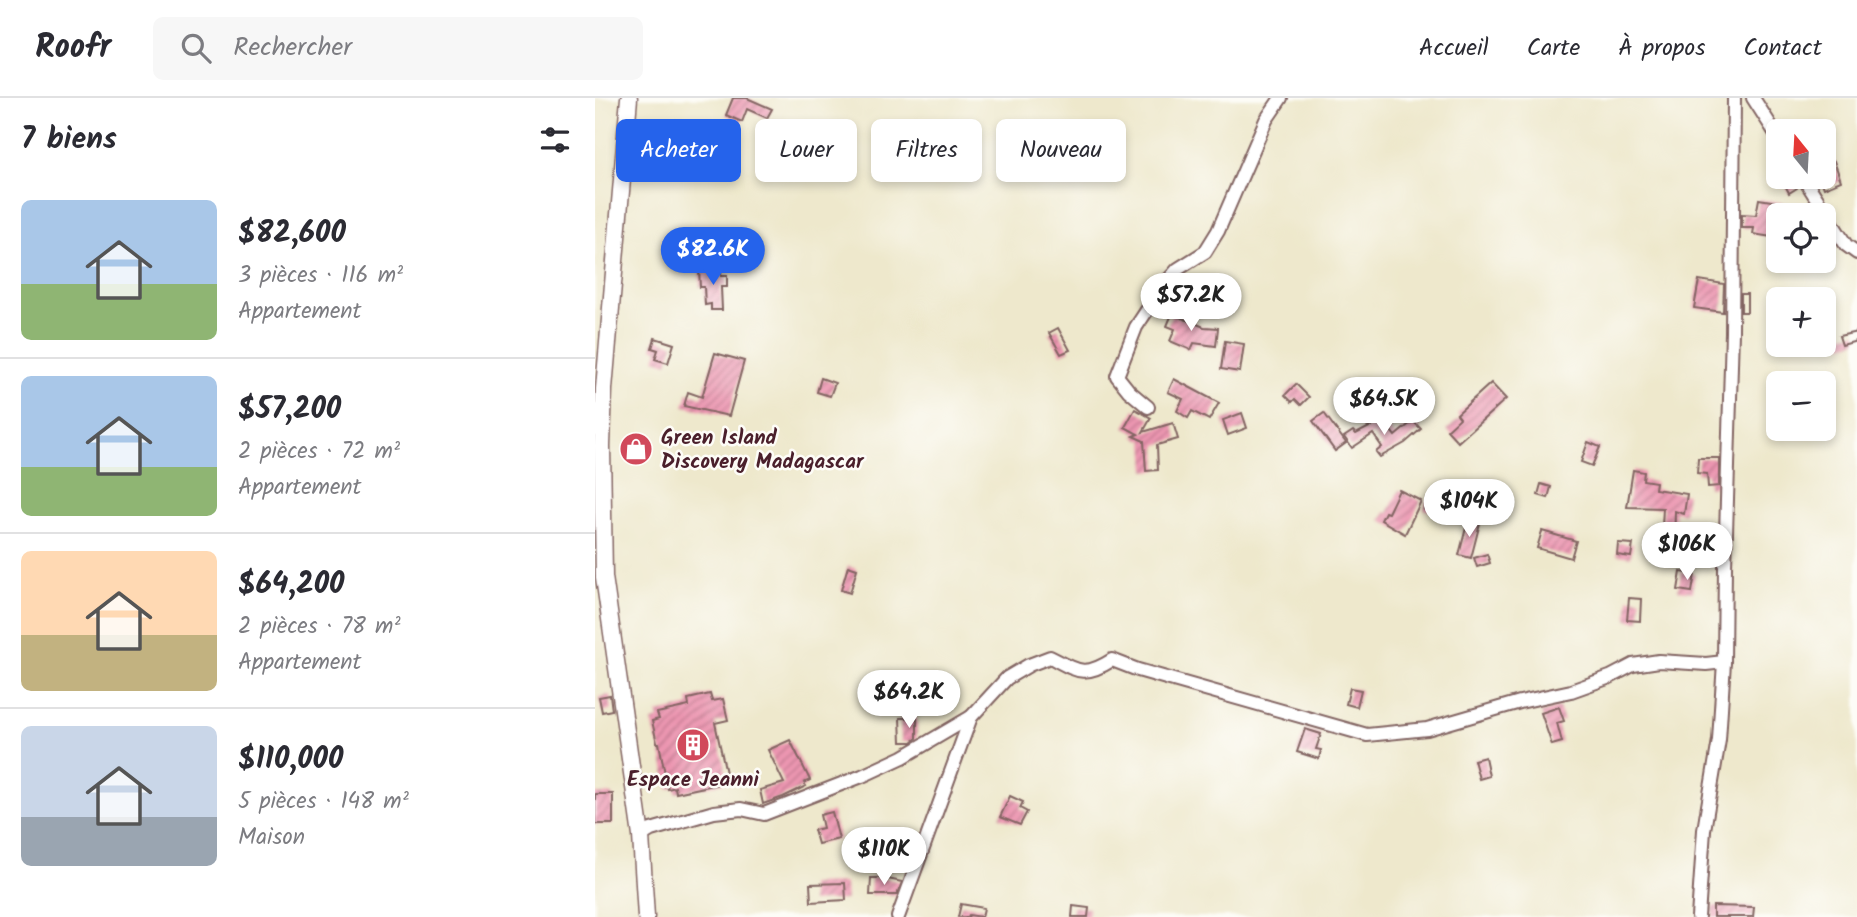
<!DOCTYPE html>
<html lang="fr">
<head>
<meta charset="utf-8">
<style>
	:root { --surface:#fff; --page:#f7f7f7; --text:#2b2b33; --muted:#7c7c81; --line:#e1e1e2; --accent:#2563eb }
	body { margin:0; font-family:Kalam,sans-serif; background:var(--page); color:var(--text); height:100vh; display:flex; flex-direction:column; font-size:26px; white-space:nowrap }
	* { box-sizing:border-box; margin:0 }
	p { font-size:23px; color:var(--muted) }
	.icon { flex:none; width:38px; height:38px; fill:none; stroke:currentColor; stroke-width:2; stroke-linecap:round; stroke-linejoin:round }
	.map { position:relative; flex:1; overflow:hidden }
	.side { display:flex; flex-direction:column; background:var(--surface); width:595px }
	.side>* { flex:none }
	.banner { position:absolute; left:21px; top:21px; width:665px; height:63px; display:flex; gap:14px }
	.needle { width:46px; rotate:342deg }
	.controls { position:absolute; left:1171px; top:21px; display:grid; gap:14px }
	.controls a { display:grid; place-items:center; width:70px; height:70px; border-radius:10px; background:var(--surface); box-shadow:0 4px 10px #0003; font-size:35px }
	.price { position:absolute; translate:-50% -60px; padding:0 16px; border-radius:24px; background:#fff; color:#222; font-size:23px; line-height:46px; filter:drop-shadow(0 2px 4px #0008) }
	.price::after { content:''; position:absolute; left:50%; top:42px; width:21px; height:16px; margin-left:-10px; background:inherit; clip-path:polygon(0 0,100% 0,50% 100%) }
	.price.selected { background:var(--accent); color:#fff }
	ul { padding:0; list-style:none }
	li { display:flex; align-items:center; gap:21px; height:175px; padding:0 21px }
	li+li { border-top:2px solid var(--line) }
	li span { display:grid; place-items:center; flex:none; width:196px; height:140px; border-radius:10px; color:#555 }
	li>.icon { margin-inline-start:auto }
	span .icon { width:84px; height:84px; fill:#fffc; stroke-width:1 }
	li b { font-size:30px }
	h2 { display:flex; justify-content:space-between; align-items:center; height:84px; padding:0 21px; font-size:30px }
	.tag { padding:0 24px; border-radius:10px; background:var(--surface); box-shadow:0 4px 10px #0003; font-size:24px; line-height:63px }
	.tag.selected { background:var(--accent); color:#fff }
	header { display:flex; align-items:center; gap:42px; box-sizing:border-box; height:98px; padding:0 35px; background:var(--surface); border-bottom:2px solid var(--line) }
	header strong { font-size:33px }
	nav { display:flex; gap:38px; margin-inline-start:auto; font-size:24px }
	.search { width:490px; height:63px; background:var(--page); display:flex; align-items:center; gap:18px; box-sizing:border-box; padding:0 24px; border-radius:10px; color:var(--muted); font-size:26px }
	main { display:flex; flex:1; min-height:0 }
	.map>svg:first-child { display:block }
	.building { fill:url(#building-hatch) }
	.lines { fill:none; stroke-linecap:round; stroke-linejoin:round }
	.minor-casing { stroke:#836563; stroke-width:16 }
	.major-casing { stroke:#836563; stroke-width:19 }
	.minor { stroke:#fff; stroke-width:12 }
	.major { stroke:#fff; stroke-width:16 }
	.labels { text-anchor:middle; stroke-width:5; stroke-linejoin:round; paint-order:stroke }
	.poi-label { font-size:21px; font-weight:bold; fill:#4a1f2b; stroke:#fdfcf7; text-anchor:start }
</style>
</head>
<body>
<header>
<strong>Roofr</strong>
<div class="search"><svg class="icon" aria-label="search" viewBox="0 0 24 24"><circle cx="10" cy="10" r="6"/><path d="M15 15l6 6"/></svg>Rechercher</div>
<nav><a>Accueil</a><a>Carte</a><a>À propos</a><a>Contact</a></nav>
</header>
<main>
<section class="side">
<h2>7 biens<svg class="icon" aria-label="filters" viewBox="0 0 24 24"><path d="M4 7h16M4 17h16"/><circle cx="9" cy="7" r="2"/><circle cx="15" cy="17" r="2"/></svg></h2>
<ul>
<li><span style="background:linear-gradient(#a9c7e8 60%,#8fb573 0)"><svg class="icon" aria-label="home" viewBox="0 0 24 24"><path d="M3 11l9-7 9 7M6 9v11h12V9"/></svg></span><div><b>$82,600</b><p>3 pièces · 116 m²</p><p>Appartement</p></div></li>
<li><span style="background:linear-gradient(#a9c7e8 65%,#8fb573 0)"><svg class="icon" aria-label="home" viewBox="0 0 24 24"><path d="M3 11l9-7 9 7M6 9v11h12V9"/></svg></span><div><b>$57,200</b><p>2 pièces · 72 m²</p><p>Appartement</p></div></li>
<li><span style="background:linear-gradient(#ffd9b3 60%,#c2b280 0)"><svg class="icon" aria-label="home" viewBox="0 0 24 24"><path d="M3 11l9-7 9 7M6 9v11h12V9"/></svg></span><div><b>$64,200</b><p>2 pièces · 78 m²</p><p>Appartement</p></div></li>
<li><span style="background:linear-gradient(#c9d6e8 65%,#9aa5b1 0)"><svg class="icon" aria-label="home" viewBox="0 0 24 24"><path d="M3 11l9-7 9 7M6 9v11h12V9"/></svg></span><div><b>$110,000</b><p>5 pièces · 148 m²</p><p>Maison</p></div></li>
</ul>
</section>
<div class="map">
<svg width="1262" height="819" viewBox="0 0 1262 819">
	<defs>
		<pattern id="building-hatch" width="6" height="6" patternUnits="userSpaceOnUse" patternTransform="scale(1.75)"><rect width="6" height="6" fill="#ec96b1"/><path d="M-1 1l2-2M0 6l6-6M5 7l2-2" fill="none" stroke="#c17a90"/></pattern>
	</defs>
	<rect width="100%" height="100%" fill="#fdfcf7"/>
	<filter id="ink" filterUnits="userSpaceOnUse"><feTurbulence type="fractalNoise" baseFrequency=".0143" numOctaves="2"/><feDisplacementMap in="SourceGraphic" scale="14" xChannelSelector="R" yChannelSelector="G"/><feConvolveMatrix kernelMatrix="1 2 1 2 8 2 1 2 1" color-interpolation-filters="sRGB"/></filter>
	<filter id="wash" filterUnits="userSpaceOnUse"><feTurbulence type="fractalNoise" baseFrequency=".00686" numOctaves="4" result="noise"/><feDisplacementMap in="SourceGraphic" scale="28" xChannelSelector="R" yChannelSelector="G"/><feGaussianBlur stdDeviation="1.57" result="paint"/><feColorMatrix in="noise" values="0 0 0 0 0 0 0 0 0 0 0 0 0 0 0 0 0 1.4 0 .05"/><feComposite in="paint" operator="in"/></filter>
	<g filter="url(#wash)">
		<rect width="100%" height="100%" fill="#eee8cc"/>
		<g id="blocks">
			<!-- building -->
			<g class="building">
				<path d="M 138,0 L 152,0 L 177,11 L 172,20 L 152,11 L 147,24 L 131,17 Z"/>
				<path d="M 66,35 L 87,42 L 82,54 L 61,47 Z"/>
				<path d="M 1239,63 L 1246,83 L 1229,90 L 1225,80 L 1228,79 L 1228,67 Z"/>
				<path d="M 1197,81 L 1202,90 L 1194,95 L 1189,85 Z"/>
				<path d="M 1164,101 L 1213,109 L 1211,117 L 1183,117 L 1183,140 L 1158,136 L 1159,130 L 1147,130 L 1147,116 L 1161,117 Z"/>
				<path d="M 126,171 L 126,178 L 132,178 L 132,189 L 126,189 L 127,212 L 116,212 L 116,206 L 110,207 L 109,189 L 105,189 L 104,172 Z"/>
				<path d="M 1104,182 L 1129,186 L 1128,214 L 1099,210 Z"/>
				<rect x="1146" y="196" width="6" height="18"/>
				<path d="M 577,216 L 609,229 L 623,230 L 621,248 L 599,245 L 596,252 L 575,243 L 580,231 L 572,228 Z"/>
				<path d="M 463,230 L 475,252 L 466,256 L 454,235 Z"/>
				<path d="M 1262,234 L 1262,243 L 1247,247 L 1244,238 Z"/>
				<path d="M 60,240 L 79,246 L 73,265 L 60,261 L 63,252 L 57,250 Z"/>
				<path d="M 630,243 L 649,246 L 645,274 L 626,271 Z"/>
				<path d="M 120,255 L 149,263 L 134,318 L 89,308 L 93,294 L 107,299 Z"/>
				<path d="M 226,280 L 240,285 L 235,298 L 222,294 Z"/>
				<path d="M 579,281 L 624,305 L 614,322 L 597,313 L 593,320 L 582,313 L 588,301 L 573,294 Z"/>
				<path d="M 896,285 L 911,301 L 863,344 L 852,332 L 865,320 L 862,316 Z"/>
				<path d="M 701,286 L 714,299 L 706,307 L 700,301 L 697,304 L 690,297 Z"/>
				<path d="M 540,311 L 556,320 L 548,334 L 578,325 L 583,341 L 562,347 L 563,372 L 551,373 L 549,343 L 538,338 L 543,336 L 530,329 Z"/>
				<path d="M 647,315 L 652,330 L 633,337 L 628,322 Z"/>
				<path d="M 729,315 L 751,345 L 740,353 L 718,323 Z"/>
				<path d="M 788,322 L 800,338 L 818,323 L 826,331 L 810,345 L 785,359 L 781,354 L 787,349 L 778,336 L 757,350 L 749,339 L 758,333 L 761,336 Z"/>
				<path d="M 993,344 L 1005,349 L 997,368 L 986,364 Z"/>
				<path d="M 1103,360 L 1124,360 L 1124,388 L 1113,389 L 1112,376 L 1102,375 Z"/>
				<path d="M 1038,372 L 1049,374 L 1048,382 L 1061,384 L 1060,391 L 1092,396 L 1089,416 L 1080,413 L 1079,447 L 1066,447 L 1068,410 L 1032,409 Z"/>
				<path d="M 946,386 L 956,389 L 953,400 L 943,397 Z"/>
				<path d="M 804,392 L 826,403 L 810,436 L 786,422 L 790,414 L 793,415 Z"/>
				<path d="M 832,401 L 848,406 L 845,416 L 829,411 Z"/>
				<path d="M 873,422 L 885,425 L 876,460 L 864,457 Z"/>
				<path d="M 947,433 L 981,443 L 976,460 L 942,450 Z"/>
				<path d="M 1023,445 L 1038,446 L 1036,459 L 1022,457 Z"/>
				<path d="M 892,456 L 895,465 L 882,469 L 879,460 Z"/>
				<path d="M 253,468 L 262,471 L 255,495 L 246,492 Z"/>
				<path d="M 1086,474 L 1100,476 L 1097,494 L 1083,492 Z"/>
				<path d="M 1034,500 L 1046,501 L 1045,523 L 1032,522 Z"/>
				<path d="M 755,590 L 766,592 L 762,609 L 751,606 Z"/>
				<path d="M 115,596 L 117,603 L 128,601 L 133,622 L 120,625 L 133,684 L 81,695 L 80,689 L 73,691 L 64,645 L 62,645 L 57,623 L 64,621 L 62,615 L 94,608 L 93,601 Z"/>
				<path d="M 15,597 L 17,612 L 7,614 L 4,599 Z"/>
				<path d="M 964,609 L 969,623 L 962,625 L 967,644 L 957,647 L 946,615 Z"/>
				<path d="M 305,620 L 322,620 L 322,640 L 317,644 L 306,644 Z"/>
				<path d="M 710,631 L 726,636 L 721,651 L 726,652 L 724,661 L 702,654 Z"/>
				<path d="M 195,642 L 215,682 L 209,685 L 211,688 L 188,699 L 168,706 L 165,692 L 189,685 L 173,652 Z"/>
				<path d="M 890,659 L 894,678 L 884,681 L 879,662 Z"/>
				<rect x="0" y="696" width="18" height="30"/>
				<path d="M 415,698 L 428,704 L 425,710 L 432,714 L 425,727 L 405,719 Z"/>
				<path d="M 237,714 L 244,741 L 223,746 L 219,732 L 228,730 L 225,717 Z"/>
				<path d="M 272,742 L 284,742 L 284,752 L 272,753 Z"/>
				<path d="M 276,780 L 288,780 L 307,784 L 302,797 L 275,797 Z"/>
				<path d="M 250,785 L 251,802 L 216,804 L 215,786 Z"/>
				<path d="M 366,806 L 389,810 L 387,819 L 374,817 L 373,819 L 363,819 Z"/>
				<path d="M 478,808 L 494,810 L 493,819 L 477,819 Z"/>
				<path d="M 1118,808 L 1159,809 L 1158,819 L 1118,819 Z"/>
			</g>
		</g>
	</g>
	<g filter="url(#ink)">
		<use href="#blocks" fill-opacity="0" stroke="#836563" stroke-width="2"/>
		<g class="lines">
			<defs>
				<g id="minor">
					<path d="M 1158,0 L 1183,39"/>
					<path d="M 1208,79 L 1251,147 L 1262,155"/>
					<path d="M 553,309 L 534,293 L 522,278 L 541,229 L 568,188 L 583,171 L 610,154 L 623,133 L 671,22 L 686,0"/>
					<path d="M 46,738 L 56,732 L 119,714 L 146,711 L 169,716 L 267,678 L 308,659 L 376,619"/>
					<path d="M 303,819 L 376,619 L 412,580 L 434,567 L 455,559 C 482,573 489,580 517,562 L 543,572 L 772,637 L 832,631 L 925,604 L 976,593 L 1015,579 L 1038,567 L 1064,563 L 1111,566 L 1129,564"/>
					<path d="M 1103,819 L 1109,732 L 1124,642 L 1129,564 L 1130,469 L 1137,234 L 1139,0"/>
				</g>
				<path id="major" d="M 34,0 L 9,291 L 7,348 L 9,479 L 46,738 L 51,819"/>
			</defs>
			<!-- minor casing -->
			<use href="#minor" class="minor-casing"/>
			<!-- major casing -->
			<use href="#major" class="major-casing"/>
			<!-- minor -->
			<use href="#minor" class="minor"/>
			<!-- major -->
			<use href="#major" class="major"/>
		</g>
	</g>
	<!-- icons -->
	<defs>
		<symbol id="shop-disc" viewBox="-11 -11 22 22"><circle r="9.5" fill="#d1495b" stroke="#fdfcf7"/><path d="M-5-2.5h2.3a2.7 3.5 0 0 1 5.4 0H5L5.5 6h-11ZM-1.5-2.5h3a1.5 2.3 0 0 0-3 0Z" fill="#fff"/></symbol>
		<symbol id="building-disc" viewBox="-11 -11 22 22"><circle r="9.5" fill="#d1495b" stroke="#fdfcf7"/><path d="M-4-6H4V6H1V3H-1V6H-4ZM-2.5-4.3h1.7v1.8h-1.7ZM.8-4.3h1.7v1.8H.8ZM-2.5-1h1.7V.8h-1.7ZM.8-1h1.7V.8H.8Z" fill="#fff"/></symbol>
	</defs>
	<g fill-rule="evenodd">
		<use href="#shop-disc" x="22" y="332" width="38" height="38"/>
		<use href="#building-disc" x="79" y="628" width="38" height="38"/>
	</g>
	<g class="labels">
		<!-- poi labels -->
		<g class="poi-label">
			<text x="66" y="346">Green Island<tspan x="66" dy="24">Discovery Madagascar</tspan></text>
			<text x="98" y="688" text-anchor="middle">Espace Jeanni</text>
		</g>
	</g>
</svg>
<div class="controls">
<a><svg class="needle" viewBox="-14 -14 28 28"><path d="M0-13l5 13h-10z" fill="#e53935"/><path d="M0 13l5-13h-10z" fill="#7c7c81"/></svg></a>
<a><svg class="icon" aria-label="locate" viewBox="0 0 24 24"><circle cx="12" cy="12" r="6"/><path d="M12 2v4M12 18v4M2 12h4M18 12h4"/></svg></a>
<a>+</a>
<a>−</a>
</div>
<b class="price selected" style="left:118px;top:189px">$82.6K</b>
<b class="price" style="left:596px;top:235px">$57.2K</b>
<b class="price" style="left:789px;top:339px">$64.5K</b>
<b class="price" style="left:874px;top:441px">$104K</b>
<b class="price" style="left:1092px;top:484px">$106K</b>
<b class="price" style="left:314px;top:632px">$64.2K</b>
<b class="price" style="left:289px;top:789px">$110K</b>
<div class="banner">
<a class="tag selected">Acheter</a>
<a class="tag">Louer</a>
<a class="tag">Filtres</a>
<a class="tag">Nouveau</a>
</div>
</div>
</main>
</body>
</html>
